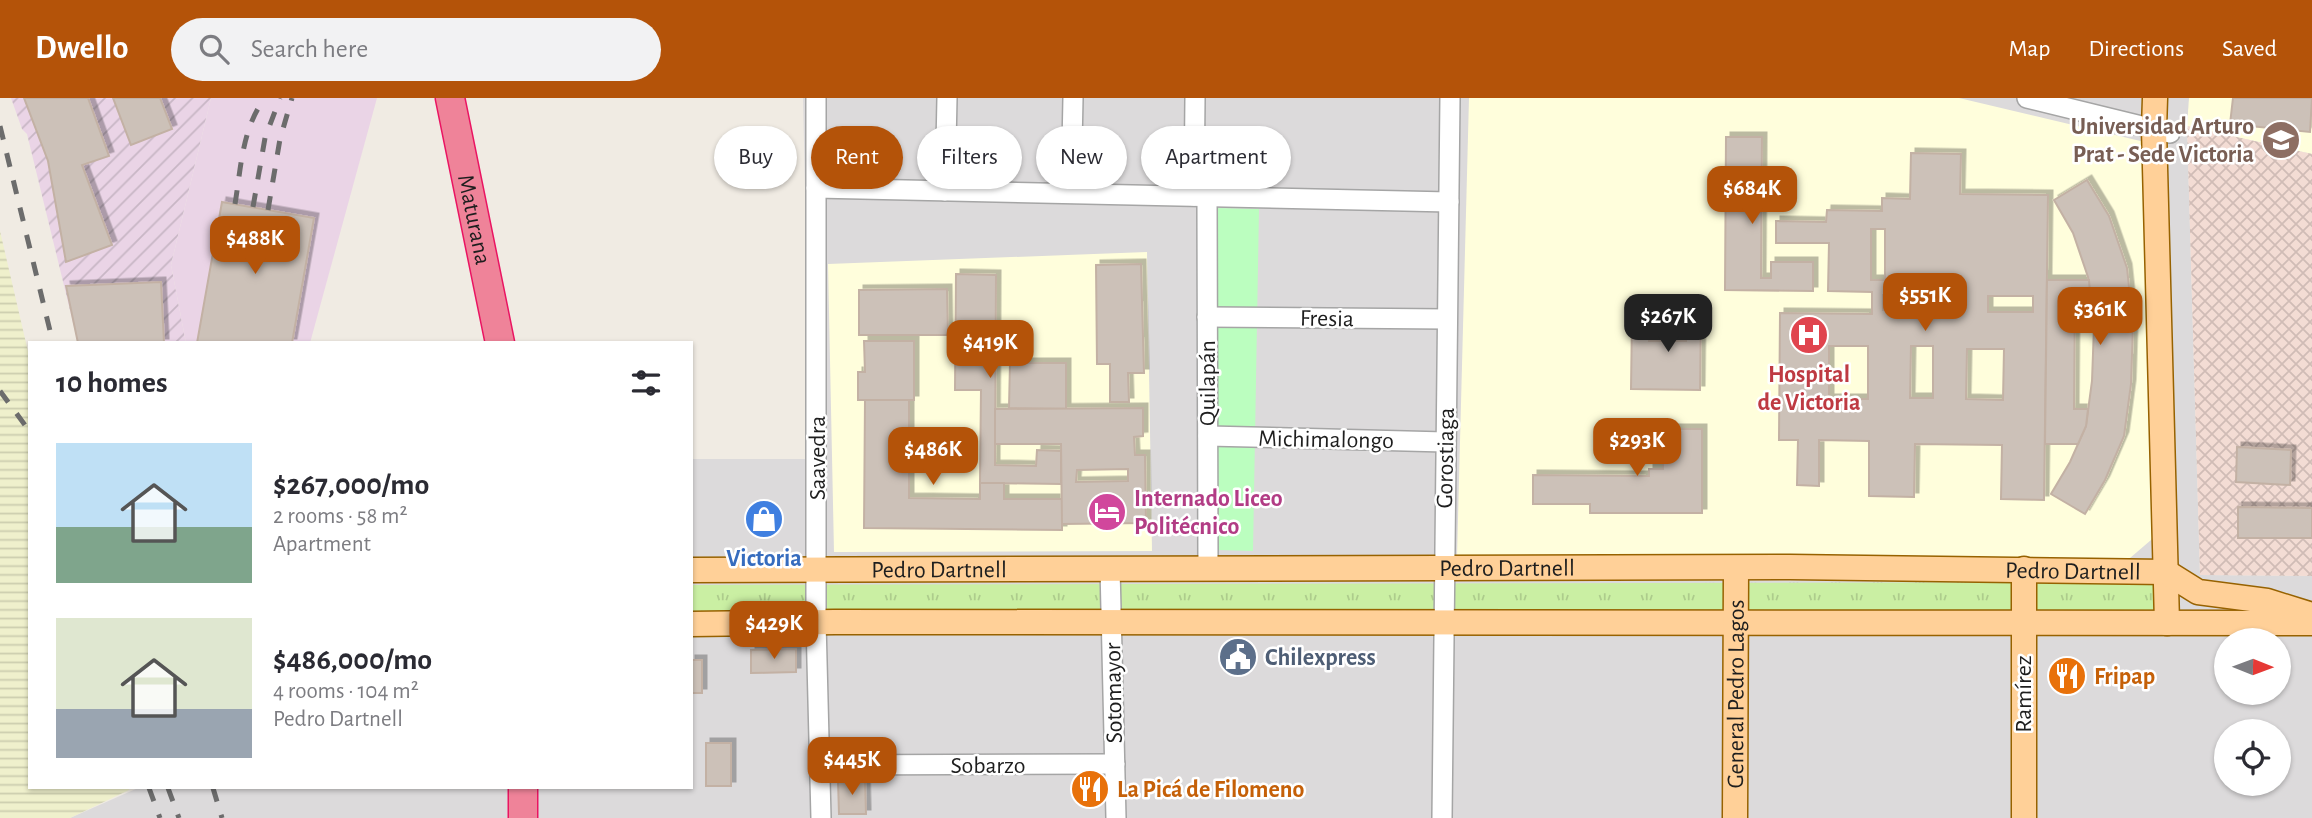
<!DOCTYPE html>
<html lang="en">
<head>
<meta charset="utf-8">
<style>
	:root { --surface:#fff; --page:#f2f2f3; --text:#2b2b33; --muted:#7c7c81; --accent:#b45309 }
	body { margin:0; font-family:"Alegreya Sans",sans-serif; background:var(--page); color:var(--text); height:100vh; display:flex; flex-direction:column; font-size:26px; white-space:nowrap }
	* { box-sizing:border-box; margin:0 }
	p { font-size:23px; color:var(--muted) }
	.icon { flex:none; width:38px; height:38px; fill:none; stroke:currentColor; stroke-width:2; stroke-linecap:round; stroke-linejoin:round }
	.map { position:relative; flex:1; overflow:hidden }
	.details { position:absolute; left:28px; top:243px; width:665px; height:448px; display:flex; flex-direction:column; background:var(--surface); border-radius:0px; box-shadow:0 2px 5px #0004 }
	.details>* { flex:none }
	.top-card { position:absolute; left:714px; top:28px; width:665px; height:63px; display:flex; gap:14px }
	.needle { width:46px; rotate:91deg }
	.controls { position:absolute; left:2214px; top:530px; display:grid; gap:14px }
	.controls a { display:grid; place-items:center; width:77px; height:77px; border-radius:50%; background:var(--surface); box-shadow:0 2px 5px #0004; font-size:35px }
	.price { position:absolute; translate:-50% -60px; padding:0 16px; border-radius:14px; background:var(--accent); color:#fff; font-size:23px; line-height:46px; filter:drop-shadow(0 2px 4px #0008) }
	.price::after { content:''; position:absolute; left:50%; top:42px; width:21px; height:16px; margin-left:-10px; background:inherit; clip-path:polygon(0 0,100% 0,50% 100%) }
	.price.selected { background:#222; color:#fff }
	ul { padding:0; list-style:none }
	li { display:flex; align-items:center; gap:21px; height:175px; padding:0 28px }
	li span { display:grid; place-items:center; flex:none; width:196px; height:140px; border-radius:0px; color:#555 }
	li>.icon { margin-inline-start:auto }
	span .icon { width:84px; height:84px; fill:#fffc; stroke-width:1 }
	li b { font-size:30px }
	h2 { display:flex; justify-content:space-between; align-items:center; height:84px; padding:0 28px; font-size:30px }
	.tag { padding:0 24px; border-radius:32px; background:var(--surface); box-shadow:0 2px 5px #0004; font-size:24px; line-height:63px }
	.tag.selected { background:var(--accent); color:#fff }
	header { display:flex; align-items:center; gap:42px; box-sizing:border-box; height:98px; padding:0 35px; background:var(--accent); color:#fff }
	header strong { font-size:33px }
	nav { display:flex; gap:38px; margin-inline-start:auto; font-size:24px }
	.search { width:490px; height:63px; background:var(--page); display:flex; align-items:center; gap:18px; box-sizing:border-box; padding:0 24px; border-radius:38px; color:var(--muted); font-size:26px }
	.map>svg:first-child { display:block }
	.residential { fill:#dcdadb; fill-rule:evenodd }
	.industrial { fill:url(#industrial-furrows) }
	.education { fill:#fffedc }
	.military { fill:url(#military-cross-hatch) }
	.railway { fill:#ead4e6 }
	.farmland { fill:url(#farmland-rules) }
	.grass { fill:url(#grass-tufts) }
	.park { fill:#bbfebf }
	.building { fill:#ccc1b8; stroke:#c3b1a4; stroke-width:2; fill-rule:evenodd; filter:url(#shadow) }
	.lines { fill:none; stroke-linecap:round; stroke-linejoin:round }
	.minor-casing { stroke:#a5a5a5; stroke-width:22 }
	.major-casing { stroke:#976200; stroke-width:27 }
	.highway-casing { stroke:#ea1462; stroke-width:31 }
	.minor { stroke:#fff; stroke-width:19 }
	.major { stroke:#ffd098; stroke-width:24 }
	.highway { stroke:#ef8399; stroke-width:28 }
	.rail { stroke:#6c6c6c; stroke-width:5; stroke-dasharray:14 14; stroke-linecap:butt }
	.labels { text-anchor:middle; stroke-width:5; stroke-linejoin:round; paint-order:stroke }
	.education-label { font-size:24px; font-weight:bold; fill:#785e54; stroke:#fff; text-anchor:end }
	.street-label { font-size:24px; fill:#1e1e1e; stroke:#fff }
	.health-label { font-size:24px; font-weight:bold; fill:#be3a42; stroke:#fff }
	.hotel-label { font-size:24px; font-weight:bold; fill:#b23c85; stroke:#fff; text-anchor:start }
	.shop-label { font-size:24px; font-weight:bold; fill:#366cbe; stroke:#fff }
	.service-label { font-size:24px; font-weight:bold; fill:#4e5e75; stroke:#fff; text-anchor:start }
	.food-label { font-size:24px; font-weight:bold; fill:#c56008; stroke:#fff; text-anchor:start }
</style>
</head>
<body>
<header>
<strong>Dwello</strong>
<div class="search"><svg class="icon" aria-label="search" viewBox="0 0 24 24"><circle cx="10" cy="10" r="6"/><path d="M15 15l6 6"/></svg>Search here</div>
<nav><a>Map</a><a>Directions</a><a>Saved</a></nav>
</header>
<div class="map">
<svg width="2312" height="720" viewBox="0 0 2312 720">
	<defs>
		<pattern id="industrial-furrows" width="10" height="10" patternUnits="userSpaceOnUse" patternTransform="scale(1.75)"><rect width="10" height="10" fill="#ead4e6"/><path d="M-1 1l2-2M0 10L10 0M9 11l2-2" fill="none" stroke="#c8b6c5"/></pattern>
		<pattern id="military-cross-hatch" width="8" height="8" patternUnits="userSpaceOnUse" patternTransform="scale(1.75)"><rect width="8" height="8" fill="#f3dcd4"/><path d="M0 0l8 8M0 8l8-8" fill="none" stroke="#d0bcb6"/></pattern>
		<pattern id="farmland-rules" width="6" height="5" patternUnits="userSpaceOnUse" patternTransform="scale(1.75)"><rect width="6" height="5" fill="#eff0cc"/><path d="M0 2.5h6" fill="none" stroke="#cccdaf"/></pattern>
		<pattern id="grass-tufts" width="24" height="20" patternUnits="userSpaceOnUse" patternTransform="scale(1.75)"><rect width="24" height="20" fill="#caefa3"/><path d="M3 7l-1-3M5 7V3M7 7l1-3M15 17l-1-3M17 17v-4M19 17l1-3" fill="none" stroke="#adcc8c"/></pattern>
		<filter id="shadow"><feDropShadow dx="4.5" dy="-4.5" stdDeviation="0" flood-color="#0004"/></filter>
	</defs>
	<rect width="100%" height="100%" fill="#f0ebe3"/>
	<!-- residential -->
	<path class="residential" d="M 803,0 L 2312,0 L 2312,56 L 2187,28 L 2200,477 L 2312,478 L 2312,720 L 70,720 L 138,690 L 691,690 L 691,361 L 811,361 ZM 2226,542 L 2278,542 L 2278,595 L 2226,595 ZM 2226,634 L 2278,634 L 2278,686 L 2226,686 Z"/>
	<!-- industrial -->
	<path class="industrial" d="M 11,0 L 211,0 L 171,167 L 186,245 L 78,245 L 27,36 L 22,31 Z"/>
	<!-- education -->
	<g class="education">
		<path d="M 1469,0 L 1959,0 L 2153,46 L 2157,429 L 2151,442 L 2130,460 L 1457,459 Z"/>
		<path d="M 2189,0 L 2312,0 L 2312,56 L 2187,28 Z"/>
		<path d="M 1147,154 L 1152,453 L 834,454 L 828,166 Z"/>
	</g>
	<!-- military -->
	<path class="military" d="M 2187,28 L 2312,56 L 2312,478 L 2200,477 Z"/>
	<!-- railway -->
	<path class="railway" d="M 211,0 L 377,0 L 310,245 L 186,245 L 171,167 Z"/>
	<!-- farmland -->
	<path class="farmland" d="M 0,133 L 30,262 L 30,690 L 129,690 L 129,692 L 70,720 L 0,720 Z"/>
	<!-- grass -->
	<path class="grass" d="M 2159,484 L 2160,518 L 691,514 L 691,487 Z"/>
	<!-- park -->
	<path class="park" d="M 1215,110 L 1259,111 L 1253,453 L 1217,452 Z"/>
	<!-- building -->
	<g class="building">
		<path d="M 24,0 L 88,0 L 109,58 L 82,67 L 112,147 L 66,164 L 48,63 Z"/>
		<path d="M 113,0 L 160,0 L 172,31 L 131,47 Z"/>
		<path d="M 2233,0 L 2312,0 L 2310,34 L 2230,26 Z"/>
		<path d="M 1726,39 L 1762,39 L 1761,180 L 1771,180 L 1771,164 L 1813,164 L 1813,193 L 1725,192 Z"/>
		<path d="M 1911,55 L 1961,56 L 1960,96 L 2048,97 L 2044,402 L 2001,401 L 2002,347 L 1915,346 L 1914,399 L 1869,398 L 1869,343 L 1819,342 L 1819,388 L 1797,387 L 1798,342 L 1779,342 L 1780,215 L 1872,216 L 1872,194 L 1828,193 L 1829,145 L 1776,145 L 1776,123 L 1826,124 L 1827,112 L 1882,113 L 1882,100 L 1910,101 ZM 1871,131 L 1885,131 L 1885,182 L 1871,182 ZM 1883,197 L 1940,198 L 1940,213 L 1883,212 ZM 1988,198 L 2033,198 L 2033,214 L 1988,214 ZM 1829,248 L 1868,248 L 1868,301 L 1829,301 ZM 1911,248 L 1933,248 L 1933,300 L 1910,300 ZM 1967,251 L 2004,251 L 2003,302 L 1966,301 Z"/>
		<path d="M 2087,82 L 2109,118 L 2127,170 L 2133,227 L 2131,286 L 2124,338 L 2105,382 L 2085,416 L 2051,396 L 2070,364 L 2086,328 L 2092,283 L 2094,228 L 2088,179 L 2073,135 L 2054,102 Z"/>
		<path d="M 222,104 L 314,120 L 292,245 L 197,245 Z"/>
		<path d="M 1141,166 L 1144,275 L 1128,275 L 1129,304 L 1110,304 L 1110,266 L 1097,266 L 1096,167 Z"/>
		<path d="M 956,176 L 996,177 L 995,367 L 1036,368 L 1037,352 L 1061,353 L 1061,386 L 980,385 L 981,292 L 955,292 Z"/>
		<path d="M 2047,182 L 2089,182 L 2090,196 L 2075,196 L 2074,311 L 2088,311 L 2086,328 L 2078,346 L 2045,346 Z"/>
		<path d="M 161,184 L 164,245 L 78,245 L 66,188 Z"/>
		<path d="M 947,191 L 948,237 L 859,237 L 859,192 Z"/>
		<path d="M 1671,207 L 1701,208 L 1700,292 L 1631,291 L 1632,221 L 1649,221 L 1649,243 L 1686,243 L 1686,233 L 1671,233 Z"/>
		<path d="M 864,243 L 914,243 L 914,302 L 858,302 L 858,274 L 865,274 Z"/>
		<path d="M 1010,265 L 1066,265 L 1066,311 L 1009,310 Z"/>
		<path d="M 865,302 L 909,302 L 909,400 L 980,401 L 980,385 L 1004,385 L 1004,401 L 1062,401 L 1062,432 L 864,430 Z"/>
		<path d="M 1143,310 L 1143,338 L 1134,339 L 1135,357 L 1145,357 L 1146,425 L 1062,426 L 1061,346 L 995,346 L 995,311 ZM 1128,371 L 1128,383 L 1076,384 L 1077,372 Z"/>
		<path d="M 1620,331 L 1702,331 L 1702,415 L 1590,415 L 1590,406 L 1533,406 L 1533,377 L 1649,378 L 1649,371 L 1663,371 L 1663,358 L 1620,358 Z"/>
		<path d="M 2237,349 L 2291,352 L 2290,387 L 2236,384 Z"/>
		<path d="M 2238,409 L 2312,410 L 2312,440 L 2238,440 Z"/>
		<path d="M 796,551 L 796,574 L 751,575 L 751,552 Z"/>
		<rect x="691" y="562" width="11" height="33"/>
		<rect x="706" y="645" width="25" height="43"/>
		<path d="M 865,681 L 866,716 L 839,716 L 838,682 Z"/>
	</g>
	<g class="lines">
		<defs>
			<g id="minor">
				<path d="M 816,0 L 816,524 L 821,720"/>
				<path d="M 2027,0 L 2170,35"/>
				<path d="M 816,90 L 1449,104"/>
				<path d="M 945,93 L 947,0"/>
				<path d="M 1071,95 L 1073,0"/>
				<path d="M 1194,98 L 1195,0"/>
				<path d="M 1207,98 L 1208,471"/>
				<path d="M 1207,219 L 1447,221"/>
				<path d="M 1208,338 L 1445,344"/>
				<path d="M 1110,470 L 1116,720"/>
				<path d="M 820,667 L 1115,666"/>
				<path d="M 1442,720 L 1450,0"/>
			</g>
			<g id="major">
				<path d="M 2155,0 L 2154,31 L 2167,525"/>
				<path d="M 2024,471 L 2024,720"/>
				<path id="s1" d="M 691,472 L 1790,469 L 2166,474 L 2198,494 L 2267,503 L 2312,517"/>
				<path d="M 691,526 L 835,524 L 2312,525"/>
				<path id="s2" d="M 1735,720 L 1736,470"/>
			</g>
			<g id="highway">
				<path id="s3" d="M 450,0 L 500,245"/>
				<path d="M 523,690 L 523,720"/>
			</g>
		</defs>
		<!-- minor casing -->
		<use href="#minor" class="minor-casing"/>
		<!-- major casing -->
		<use href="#major" class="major-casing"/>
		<!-- highway casing -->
		<use href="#highway" class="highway-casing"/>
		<!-- minor -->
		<use href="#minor" class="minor"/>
		<!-- major -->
		<use href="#major" class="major"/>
		<!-- highway -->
		<use href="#highway" class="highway"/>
		<!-- rail -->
		<g class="rail">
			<path d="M 0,28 L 53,245"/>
			<path d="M 235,106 C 241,70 242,30 265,0"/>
			<path d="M 253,109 L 265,40 L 280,0"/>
			<path d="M 268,112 L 280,41 L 292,0"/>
			<path d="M 0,293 L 30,334"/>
			<path d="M 149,690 L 160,720"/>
			<path d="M 168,690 L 179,720"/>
			<path d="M 213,690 L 222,720"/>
		</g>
	</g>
	<!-- icons -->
	<defs>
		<symbol id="university-disc" viewBox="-11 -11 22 22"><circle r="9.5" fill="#8d6e63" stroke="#fff"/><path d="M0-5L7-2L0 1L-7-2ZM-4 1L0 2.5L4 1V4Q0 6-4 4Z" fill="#fff"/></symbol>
		<symbol id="hospital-disc" viewBox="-11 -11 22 22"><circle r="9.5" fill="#e0444e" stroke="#fff"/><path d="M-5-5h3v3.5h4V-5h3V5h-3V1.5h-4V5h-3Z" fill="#fff"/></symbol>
		<symbol id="hotel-disc" viewBox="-11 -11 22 22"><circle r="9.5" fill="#d1479c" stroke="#fff"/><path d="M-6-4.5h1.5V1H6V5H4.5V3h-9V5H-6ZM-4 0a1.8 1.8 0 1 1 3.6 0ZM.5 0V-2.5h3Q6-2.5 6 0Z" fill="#fff"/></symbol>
		<symbol id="shop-disc" viewBox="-11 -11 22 22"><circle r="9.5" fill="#3f7fe0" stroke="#fff"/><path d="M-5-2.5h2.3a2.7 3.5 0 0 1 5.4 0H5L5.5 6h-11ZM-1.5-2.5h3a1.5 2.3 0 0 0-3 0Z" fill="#fff"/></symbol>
		<symbol id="civic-disc" viewBox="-11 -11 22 22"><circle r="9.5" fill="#5c6f8a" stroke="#fff"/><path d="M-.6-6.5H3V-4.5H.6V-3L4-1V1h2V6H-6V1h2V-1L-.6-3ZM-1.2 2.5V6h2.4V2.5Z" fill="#fff"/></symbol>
		<symbol id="restaurant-disc" viewBox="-11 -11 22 22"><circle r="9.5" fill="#e8710a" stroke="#fff"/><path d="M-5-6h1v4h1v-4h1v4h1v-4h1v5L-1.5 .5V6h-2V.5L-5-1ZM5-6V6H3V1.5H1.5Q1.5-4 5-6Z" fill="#fff"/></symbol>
	</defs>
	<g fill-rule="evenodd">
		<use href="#university-disc" x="2259" y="20" width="44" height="44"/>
		<use href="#hospital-disc" x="1787" y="215" width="44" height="44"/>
		<use href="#hotel-disc" x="1085" y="392" width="44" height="44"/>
		<use href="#shop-disc" x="742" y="399" width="44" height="44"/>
		<use href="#civic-disc" x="1216" y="537" width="44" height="44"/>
		<use href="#restaurant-disc" x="2045" y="556" width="44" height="44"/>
		<use href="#restaurant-disc" x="1068" y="669" width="44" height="44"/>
	</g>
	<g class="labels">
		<!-- education labels -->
		<g class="education-label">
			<text x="2254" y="36">Universidad Arturo<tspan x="2254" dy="28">Prat - Sede Victoria</tspan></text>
		</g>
		<!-- street labels -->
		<g class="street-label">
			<text dy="8" stroke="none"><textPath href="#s3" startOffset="124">Maturana</textPath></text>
			<text transform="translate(1327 220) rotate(1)" y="8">Fresia</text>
			<text transform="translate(1207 285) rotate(-90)" y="8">Quilapán</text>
			<text transform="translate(1326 341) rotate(1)" y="8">Michimalongo</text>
			<text transform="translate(817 360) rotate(-90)" y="8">Saavedra</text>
			<text transform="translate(1445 360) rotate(-89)" y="8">Gorostiaga</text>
			<text dy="8" stroke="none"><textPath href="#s1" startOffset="816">Pedro Dartnell</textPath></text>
			<text dy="8" stroke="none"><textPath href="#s1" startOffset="248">Pedro Dartnell</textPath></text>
			<text dy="8" stroke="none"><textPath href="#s1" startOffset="1382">Pedro Dartnell</textPath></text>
			<text transform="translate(1113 595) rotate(-91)" y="8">Sotomayor</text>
			<text dy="8" stroke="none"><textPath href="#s2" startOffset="124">General Pedro Lagos</textPath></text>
			<text transform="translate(2023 596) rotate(-90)" y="8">Ramírez</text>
			<text x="988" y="675">Sobarzo</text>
		</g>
		<!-- health labels -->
		<g class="health-label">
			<text x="1809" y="284">Hospital<tspan x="1809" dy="28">de Victoria</tspan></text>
		</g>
		<!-- hotel labels -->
		<g class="hotel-label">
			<text x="1134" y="408">Internado Liceo<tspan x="1134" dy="28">Politécnico</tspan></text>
		</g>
		<!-- shop labels -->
		<g class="shop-label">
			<text x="764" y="468">Victoria</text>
		</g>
		<!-- service labels -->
		<g class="service-label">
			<text x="1265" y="567">Chilexpress</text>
		</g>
		<!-- food labels -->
		<g class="food-label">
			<text x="2094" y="586">Fripap</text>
			<text x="1117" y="699">La Picá de Filomeno</text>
		</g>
	</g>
</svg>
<div class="controls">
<a><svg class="needle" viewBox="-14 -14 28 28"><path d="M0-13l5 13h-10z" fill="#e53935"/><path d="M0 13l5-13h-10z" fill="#7c7c81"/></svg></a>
<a><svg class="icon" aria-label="locate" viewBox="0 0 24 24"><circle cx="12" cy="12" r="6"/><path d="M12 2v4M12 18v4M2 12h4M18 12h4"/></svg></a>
</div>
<b class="price" style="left:1752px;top:128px">$684K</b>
<b class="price" style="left:255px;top:178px">$488K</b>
<b class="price" style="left:1925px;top:235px">$551K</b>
<b class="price" style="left:2100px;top:249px">$361K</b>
<b class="price selected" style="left:1668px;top:256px">$267K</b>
<b class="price" style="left:990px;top:282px">$419K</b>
<b class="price" style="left:1637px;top:380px">$293K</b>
<b class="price" style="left:933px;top:389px">$486K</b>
<b class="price" style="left:774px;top:563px">$429K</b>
<b class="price" style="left:852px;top:699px">$445K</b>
<div class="top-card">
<a class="tag">Buy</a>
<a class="tag selected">Rent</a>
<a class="tag">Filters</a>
<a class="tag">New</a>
<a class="tag">Apartment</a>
</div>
<section class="details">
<h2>10 homes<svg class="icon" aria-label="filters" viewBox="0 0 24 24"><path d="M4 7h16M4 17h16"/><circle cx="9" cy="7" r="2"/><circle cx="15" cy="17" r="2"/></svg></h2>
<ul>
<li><span style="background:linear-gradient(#bfe0f5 60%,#7fa58c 0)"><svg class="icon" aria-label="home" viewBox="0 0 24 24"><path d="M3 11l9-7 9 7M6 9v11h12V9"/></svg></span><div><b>$267,000/mo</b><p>2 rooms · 58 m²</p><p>Apartment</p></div></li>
<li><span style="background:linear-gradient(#dfe7d0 65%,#9aa5b1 0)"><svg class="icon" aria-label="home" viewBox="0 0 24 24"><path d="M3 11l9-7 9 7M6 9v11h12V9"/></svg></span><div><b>$486,000/mo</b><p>4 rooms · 104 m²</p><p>Pedro Dartnell</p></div></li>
</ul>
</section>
</div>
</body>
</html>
